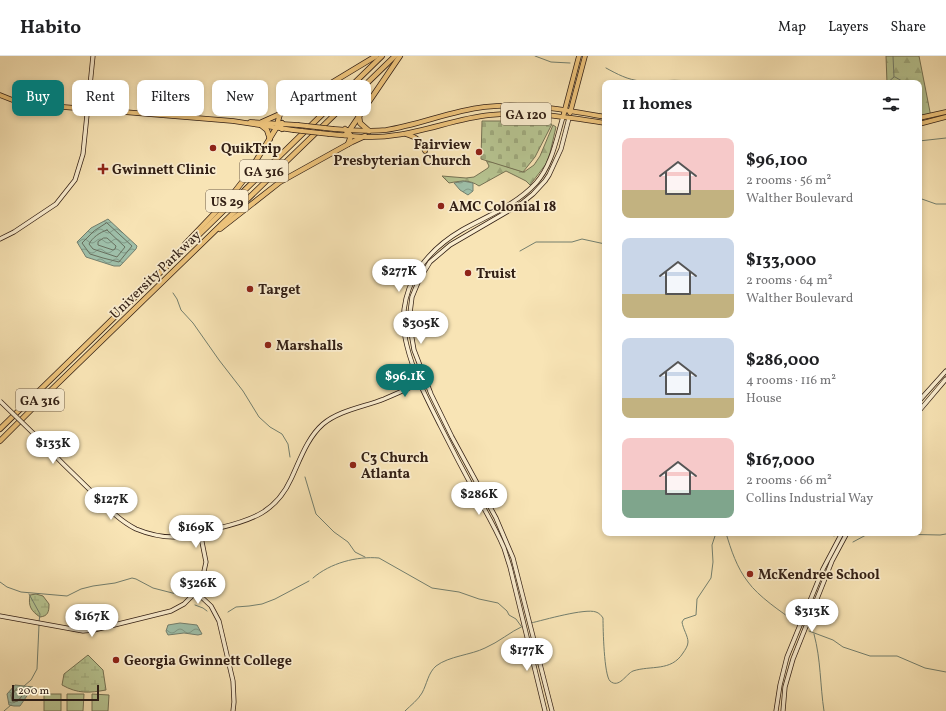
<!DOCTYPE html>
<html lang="en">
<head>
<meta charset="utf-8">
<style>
	:root { --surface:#fff; --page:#f2f2f2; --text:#202124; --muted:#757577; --line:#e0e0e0; --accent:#0f766e }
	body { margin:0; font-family:Vollkorn,serif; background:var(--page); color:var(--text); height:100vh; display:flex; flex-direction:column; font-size:15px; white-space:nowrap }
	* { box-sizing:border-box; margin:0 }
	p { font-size:13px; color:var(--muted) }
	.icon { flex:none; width:22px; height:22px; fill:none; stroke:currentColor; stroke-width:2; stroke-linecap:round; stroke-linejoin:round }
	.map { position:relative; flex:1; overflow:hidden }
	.drawer { position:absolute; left:602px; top:24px; width:320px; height:456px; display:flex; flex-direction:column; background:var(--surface); border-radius:8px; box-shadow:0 2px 6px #0003 }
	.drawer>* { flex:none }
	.banner { position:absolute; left:12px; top:24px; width:380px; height:36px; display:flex; gap:8px }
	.scale { position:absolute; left:12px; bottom:10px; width:87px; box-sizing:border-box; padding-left:4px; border:2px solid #332015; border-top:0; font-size:11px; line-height:14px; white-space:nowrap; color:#332015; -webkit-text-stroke:3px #faedcf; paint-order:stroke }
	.price { position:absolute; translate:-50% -34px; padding:0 9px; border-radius:14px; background:#fff; color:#222; font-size:13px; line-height:26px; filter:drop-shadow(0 1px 2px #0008) }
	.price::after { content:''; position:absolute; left:50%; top:24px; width:12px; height:9px; margin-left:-6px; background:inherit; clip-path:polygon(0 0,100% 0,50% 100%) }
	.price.active { background:var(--accent); color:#fff }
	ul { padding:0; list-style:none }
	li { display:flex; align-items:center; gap:12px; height:100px; padding:0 20px }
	li span { display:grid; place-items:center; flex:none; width:112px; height:80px; border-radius:8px; color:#555 }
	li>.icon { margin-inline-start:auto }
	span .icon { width:48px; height:48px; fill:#fffc; stroke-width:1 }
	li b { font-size:17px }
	h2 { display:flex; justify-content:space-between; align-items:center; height:48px; padding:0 20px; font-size:17px }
	.pill { padding:0 14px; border-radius:8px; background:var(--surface); box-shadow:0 2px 6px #0003; font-size:14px; line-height:36px }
	.pill.active { background:var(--accent); color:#fff }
	header { display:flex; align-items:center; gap:24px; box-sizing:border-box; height:56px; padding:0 20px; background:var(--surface); border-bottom:1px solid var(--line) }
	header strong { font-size:19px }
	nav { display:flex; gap:22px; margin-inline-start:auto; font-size:14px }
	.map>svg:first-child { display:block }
	.grass { fill:#b7c592; stroke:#757254 }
	.forest { fill:url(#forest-firs); stroke:#757254 }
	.wetland { fill:url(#wetland-marsh); stroke:#757254 }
	.cemetery { fill:url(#cemetery-stones); stroke:#757254 }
	.water { fill:url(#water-waves); stroke:#737f6e }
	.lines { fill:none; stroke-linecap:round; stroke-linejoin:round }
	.shore { stroke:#68705f; stroke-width:1 }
	.stream { stroke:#737f6e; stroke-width:1 }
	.secondary-casing { stroke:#332015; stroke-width:5 }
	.primary-casing { stroke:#332015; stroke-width:5.5 }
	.highway-casing { stroke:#332015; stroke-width:6 }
	.secondary { stroke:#faedcf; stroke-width:3.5 }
	.primary { stroke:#ecc27a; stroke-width:4 }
	.highway { stroke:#ecc27a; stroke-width:4.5 }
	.secondary-bridge-casing { stroke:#332015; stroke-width:5; stroke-linecap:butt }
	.primary-bridge-casing { stroke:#332015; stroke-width:5.5; stroke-linecap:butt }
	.secondary-bridge { stroke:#faedcf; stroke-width:3.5 }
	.primary-bridge { stroke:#ecc27a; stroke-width:4 }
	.poi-dot { fill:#8f2418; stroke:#faedcf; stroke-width:1.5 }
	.labels { text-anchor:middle; stroke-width:3.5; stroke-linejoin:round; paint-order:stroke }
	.shield { fill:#faedcf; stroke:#6f5e4d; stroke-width:1 }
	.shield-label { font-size:13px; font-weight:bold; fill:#332015 }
	.poi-label { font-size:14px; font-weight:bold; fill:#332015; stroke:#faedcf; text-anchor:start }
	.street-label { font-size:14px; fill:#332015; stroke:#faedcf }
</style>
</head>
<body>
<header>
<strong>Habito</strong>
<nav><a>Map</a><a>Layers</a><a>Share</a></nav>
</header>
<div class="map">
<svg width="946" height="655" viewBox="0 0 946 655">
	<defs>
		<pattern id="forest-firs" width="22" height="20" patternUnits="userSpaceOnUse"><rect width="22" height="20" fill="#b7c592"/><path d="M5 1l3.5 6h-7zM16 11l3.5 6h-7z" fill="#9ea97d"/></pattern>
		<pattern id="wetland-marsh" width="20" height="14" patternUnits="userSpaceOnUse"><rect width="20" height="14" fill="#b7c592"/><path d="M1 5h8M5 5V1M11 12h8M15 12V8" fill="none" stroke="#9ea97d"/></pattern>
		<pattern id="cemetery-stones" width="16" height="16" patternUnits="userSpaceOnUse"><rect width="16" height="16" fill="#b7c592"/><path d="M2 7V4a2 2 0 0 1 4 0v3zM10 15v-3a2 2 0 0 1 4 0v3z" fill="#9ea97d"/></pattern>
		<pattern id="water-waves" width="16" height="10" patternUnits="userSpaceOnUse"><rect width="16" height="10" fill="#9ebfa9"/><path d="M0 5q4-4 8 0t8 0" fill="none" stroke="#819b88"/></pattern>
	</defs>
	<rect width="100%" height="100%" fill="#f8e4b5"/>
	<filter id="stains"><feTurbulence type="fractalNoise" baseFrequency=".005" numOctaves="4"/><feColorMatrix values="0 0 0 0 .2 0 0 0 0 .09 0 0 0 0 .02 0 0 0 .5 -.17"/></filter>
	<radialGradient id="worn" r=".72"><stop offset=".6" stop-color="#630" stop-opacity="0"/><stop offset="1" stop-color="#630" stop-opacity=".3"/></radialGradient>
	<!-- grass -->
	<g class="grass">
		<rect x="44" y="638" width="17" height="17"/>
		<path d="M 67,638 L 84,638 L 83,655 L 67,655 Z"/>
		<path d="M 92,638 L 109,639 L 108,655 L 92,655 Z"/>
	</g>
	<!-- forest -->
	<g class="forest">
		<path d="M 886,0 L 919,0 L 931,61 L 919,64 L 919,27 L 887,27 Z"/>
		<path d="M 553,69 L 556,71 L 550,97 L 546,108 L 530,129 L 526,125 L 506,115 L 479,130 C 469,123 460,125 449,127 L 442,120 L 466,122 L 474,121 L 488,112 L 489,110 L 486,104 L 524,116 L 534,109 L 540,100 Z"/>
	</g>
	<!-- wetland -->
	<g class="wetland">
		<path d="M 36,538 L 43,540 L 49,548 C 49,556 48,560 40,561 C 31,555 28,550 30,539 Z"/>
		<path d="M 88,599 L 103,614 L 106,634 C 89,637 78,638 62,629 L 64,618 Z"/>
	</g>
	<!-- cemetery -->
	<path class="cemetery" d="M 482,65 L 525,65 L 552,68 L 535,101 L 523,116 L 481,103 Z"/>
	<!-- water -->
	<g class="water">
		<path d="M 463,125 L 473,127 L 473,135 L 468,139 L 460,134 L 454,127 Z"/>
		<path d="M 108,163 L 137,190 L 136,193 L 120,210 L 114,210 L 86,201 L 77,186 L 91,172 Z"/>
		<path d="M 180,567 L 197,569 L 202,578 L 198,579 L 184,577 L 168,579 L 166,575 L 168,569 Z"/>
		<path d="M 15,629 L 33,631 L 20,650 L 14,650 L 9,649 L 7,638 Z"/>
	</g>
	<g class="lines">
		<!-- shore -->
		<g class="shore">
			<path d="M 107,167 L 132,190 L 119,206 L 103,202 L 90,198 L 82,187 L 94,175 Z"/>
			<path d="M 107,174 L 125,191 L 117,201 L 93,193 L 89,188 C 92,182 100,176 107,174 Z"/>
			<path d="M 104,182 L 107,182 L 116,190 L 115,193 L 113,194 L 98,189 L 98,186 Z"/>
			<path d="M 17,633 L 24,634 L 25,636 L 18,645 L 14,646 L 12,645 L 11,639 Z"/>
		</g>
		<!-- stream -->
		<g class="stream">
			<path d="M 535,0 L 551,6 L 570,7"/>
			<path d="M 893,0 L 894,21"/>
			<path d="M 606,12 C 617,18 628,24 641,25 C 658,27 677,21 694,27"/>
			<path d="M 895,21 L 902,25 L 903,27"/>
			<path d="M 887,27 L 894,21"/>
			<path d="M 919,85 L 946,82"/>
			<path d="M 919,142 L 936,148 L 946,148"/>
			<path d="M 520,195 L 536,186 L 572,186 L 582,183 L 605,188"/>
			<path d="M 173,237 L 177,243 L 181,254 L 193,267 L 219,304 L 243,335 L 259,361 L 270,371 L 282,378 L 288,388 L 290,401"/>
			<path d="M 305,421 L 316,458 L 334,476 L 348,486 L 355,496 L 365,501"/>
			<path d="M 726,477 C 731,494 737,512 748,526 C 758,540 781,556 796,566"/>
			<path d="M 828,477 L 834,480"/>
			<path d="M 895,478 L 940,479 L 946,478"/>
			<path d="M 853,486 L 866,479"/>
			<path d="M 313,522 C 330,507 357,500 379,502 L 432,532 L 459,536 L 479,543 L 498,547 L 507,555 L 509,559 L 516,563 L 521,570"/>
			<path d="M 0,526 L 7,531 L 21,536 L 67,540 L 81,533 L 93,530 L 115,527 L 132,522 L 136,523 L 153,532 L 184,540"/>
			<path d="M 29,538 L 40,558 L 39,566"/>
			<path d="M 195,549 L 203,552 L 207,555"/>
			<path d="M 228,556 L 236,551 L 249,550 L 262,548 L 275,543 L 309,525"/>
			<path d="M 531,567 C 544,564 585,552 596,556 C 599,557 601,559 603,562 C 603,573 604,619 610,625 C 619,633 626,618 633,615 C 651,609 671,616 683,597 C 685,594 688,590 688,586 C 688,580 683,573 682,566 L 684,563 L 696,559 L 697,543 L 711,522 L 713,506 L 712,489 L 716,477"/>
			<path d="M 809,575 L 833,584 L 843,591 L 870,600 L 897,600 L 925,612 L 946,616"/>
			<path d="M 814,578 C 821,604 820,629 824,655"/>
			<path d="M 24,630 L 31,624 L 37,613 L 39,569"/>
			<path d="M 4,655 L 11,649"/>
			<path d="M 405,655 C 411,649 418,644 422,637 C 427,628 428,617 436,610 C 449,600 471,599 485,592 C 499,586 510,576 523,570"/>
		</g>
		<defs>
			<g id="secondary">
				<path d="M 0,183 L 14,176 L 56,148 L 75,124 L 83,98 L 93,0"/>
				<path d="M 919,345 L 946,315"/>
				<path d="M 919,355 L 946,323"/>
				<path d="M 35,379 C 53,398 72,417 91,435 C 105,449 118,464 136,473 C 148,478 161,481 174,481 C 189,479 204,475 219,472 C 252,464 276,456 291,423 C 300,404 307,382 323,368 C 340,354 364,351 384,343 C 398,337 412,331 426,324"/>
				<path d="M 196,536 L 211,550 L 219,565 L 233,625 L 234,646 L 233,655"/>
				<path d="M 0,560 L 83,575 L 94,574 L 171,555 L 184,548 L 196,536 L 203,520 L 206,506 L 200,476"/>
				<path d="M 545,655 L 510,511 L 504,492 C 496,473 486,456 476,438 C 464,416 452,393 441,371 C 428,345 414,319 407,290 C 394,240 419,199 462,174 C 487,160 516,149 536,127 C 552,109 556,84 563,61"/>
				<path d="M 552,655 L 513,502 L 496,462 L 452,381 L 431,338 L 414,294 L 409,265 L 412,241 L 419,224 L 430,206 L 450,189 L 522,147 L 533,138 L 545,125 L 549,119 L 561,93 L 569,62"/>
				<path d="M 776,655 L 780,629 L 787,601 L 823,513 L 842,477"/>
				<path d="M 783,655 L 785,631 L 793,603 L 832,505 L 847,477"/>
			</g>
			<g id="primary">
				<path d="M 0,39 L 15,45 L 27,48 L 233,65 L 293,74"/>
				<path d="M 570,57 L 585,0"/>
				<path d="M 563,61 L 579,0"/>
				<path d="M 919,62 L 946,56"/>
				<path d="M 250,66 L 298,69"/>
				<path d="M 919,68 L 946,61"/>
				<path d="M 334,73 C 351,74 369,76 386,74 C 419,69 450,55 484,51 C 525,46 565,54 605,61"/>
				<path d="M 329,78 C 351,80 374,83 396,79 C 428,75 458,62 490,59 C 529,55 567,61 605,67"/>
				<path d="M 406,78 C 416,81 422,85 425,95"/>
			</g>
			<g id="highway">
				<path d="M 280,58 L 278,65 L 282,73"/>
				<path d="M 359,60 L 360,67 L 369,75"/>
				<path d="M 262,66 L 280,58 L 376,0"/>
				<path d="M 262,70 L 267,74 L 270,83"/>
				<path d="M 345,73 L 348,76 L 351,80 L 348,88"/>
				<path d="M 345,79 L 349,75 L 400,0"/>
				<path d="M 220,173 L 280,126 L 352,86 L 365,80"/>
				<path d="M 185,188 L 232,139 L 246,121 L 278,69 L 282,67"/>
				<path d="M 0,373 L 382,0"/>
				<path d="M 0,385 L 49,336 L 395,0"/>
			</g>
		</defs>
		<!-- secondary casing -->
		<use href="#secondary" class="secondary-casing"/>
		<!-- primary casing -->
		<use href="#primary" class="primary-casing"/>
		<!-- highway casing -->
		<use href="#highway" class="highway-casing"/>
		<!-- secondary -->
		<use href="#secondary" class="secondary"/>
		<!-- primary -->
		<use href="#primary" class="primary"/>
		<!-- highway -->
		<use href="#highway" class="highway"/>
		<defs>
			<path id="secondary-bridge" d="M 0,345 L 35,379"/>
			<g id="primary-bridge">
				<path d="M 298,69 L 334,73"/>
				<path d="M 293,74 L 329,78"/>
			</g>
		</defs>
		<!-- secondary-bridge casing -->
		<use href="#secondary-bridge" class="secondary-bridge-casing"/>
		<!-- primary-bridge casing -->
		<use href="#primary-bridge" class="primary-bridge-casing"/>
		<!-- secondary-bridge -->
		<use href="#secondary-bridge" class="secondary-bridge"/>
		<!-- primary-bridge -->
		<use href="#primary-bridge" class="primary-bridge"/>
	</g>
	<!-- markers -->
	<g class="poi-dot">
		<circle cx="213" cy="92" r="4"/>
		<circle cx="479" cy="96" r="4"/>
		<path d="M101 107h4v4h4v4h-4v4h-4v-4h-4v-4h4z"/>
		<circle cx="441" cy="150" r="4"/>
		<circle cx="468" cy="217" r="4"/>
		<circle cx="250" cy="233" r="4"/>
		<circle cx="268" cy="289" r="4"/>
		<circle cx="353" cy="409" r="4"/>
		<circle cx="750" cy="518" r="4"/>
		<circle cx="116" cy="604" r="4"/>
	</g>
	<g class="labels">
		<!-- shield labels -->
		<g class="shield">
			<rect x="501" y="47" width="50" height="22" rx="3"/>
			<rect x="240" y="104" width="48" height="22" rx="3"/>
			<rect x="206" y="134" width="42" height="22" rx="3"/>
			<rect x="16" y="333" width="48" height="22" rx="3"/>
		</g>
		<g class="shield-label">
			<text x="526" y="63">GA 120</text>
			<text x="264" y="120">GA 316</text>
			<text x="227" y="150">US 29</text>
			<text x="40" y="349">GA 316</text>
		</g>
		<!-- poi labels -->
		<g class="poi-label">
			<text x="471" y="93" text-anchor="end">Fairview<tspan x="471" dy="16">Presbyterian Church</tspan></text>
			<text x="221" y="97">QuikTrip</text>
			<text x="112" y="118">Gwinnett Clinic</text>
			<text x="449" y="155">AMC Colonial 18</text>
			<text x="476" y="222">Truist</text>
			<text x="258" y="238">Target</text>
			<text x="276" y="294">Marshalls</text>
			<text x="361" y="406">C3 Church<tspan x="361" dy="16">Atlanta</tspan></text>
			<text x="758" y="523">McKendree School</text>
			<text x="124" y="609">Georgia Gwinnett College</text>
		</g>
		<!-- street labels -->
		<g class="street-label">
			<text transform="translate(155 218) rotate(-44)" y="5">University Parkway</text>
		</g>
	</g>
	<rect width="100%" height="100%" filter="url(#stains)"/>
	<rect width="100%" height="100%" fill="url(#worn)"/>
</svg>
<div class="scale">200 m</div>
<b class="price" style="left:399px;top:237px">$277K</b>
<b class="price" style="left:421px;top:289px">$305K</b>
<b class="price active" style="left:405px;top:342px">$96.1K</b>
<b class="price" style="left:53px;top:409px">$133K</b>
<b class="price" style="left:479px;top:460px">$286K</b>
<b class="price" style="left:111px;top:465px">$127K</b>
<b class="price" style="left:196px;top:493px">$169K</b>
<b class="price" style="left:198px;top:549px">$326K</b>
<b class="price" style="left:812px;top:577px">$313K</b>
<b class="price" style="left:92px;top:582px">$167K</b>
<b class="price" style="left:527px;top:616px">$177K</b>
<div class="banner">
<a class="pill active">Buy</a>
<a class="pill">Rent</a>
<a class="pill">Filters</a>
<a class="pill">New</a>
<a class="pill">Apartment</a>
</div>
<section class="drawer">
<h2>11 homes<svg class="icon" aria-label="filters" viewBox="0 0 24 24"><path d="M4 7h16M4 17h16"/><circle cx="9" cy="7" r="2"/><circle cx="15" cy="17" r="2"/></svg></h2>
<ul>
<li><span style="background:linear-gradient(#f6c9c9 65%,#c2b280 0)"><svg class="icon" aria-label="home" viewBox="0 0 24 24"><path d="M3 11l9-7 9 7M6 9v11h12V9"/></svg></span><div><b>$96,100</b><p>2 rooms · 56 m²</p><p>Walther Boulevard</p></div></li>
<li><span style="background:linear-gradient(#c9d6e8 70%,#c2b280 0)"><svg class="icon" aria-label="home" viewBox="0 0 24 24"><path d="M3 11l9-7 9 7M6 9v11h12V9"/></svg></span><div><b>$133,000</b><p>2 rooms · 64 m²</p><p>Walther Boulevard</p></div></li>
<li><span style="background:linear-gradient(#c9d6e8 75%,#c2b280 0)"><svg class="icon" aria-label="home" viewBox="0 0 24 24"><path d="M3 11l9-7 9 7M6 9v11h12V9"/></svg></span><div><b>$286,000</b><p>4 rooms · 116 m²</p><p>House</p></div></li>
<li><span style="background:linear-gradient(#f6c9c9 65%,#7fa58c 0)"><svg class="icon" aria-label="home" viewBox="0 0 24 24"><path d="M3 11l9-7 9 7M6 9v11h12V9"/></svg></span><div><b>$167,000</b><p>2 rooms · 66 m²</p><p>Collins Industrial Way</p></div></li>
</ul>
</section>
</div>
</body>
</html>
